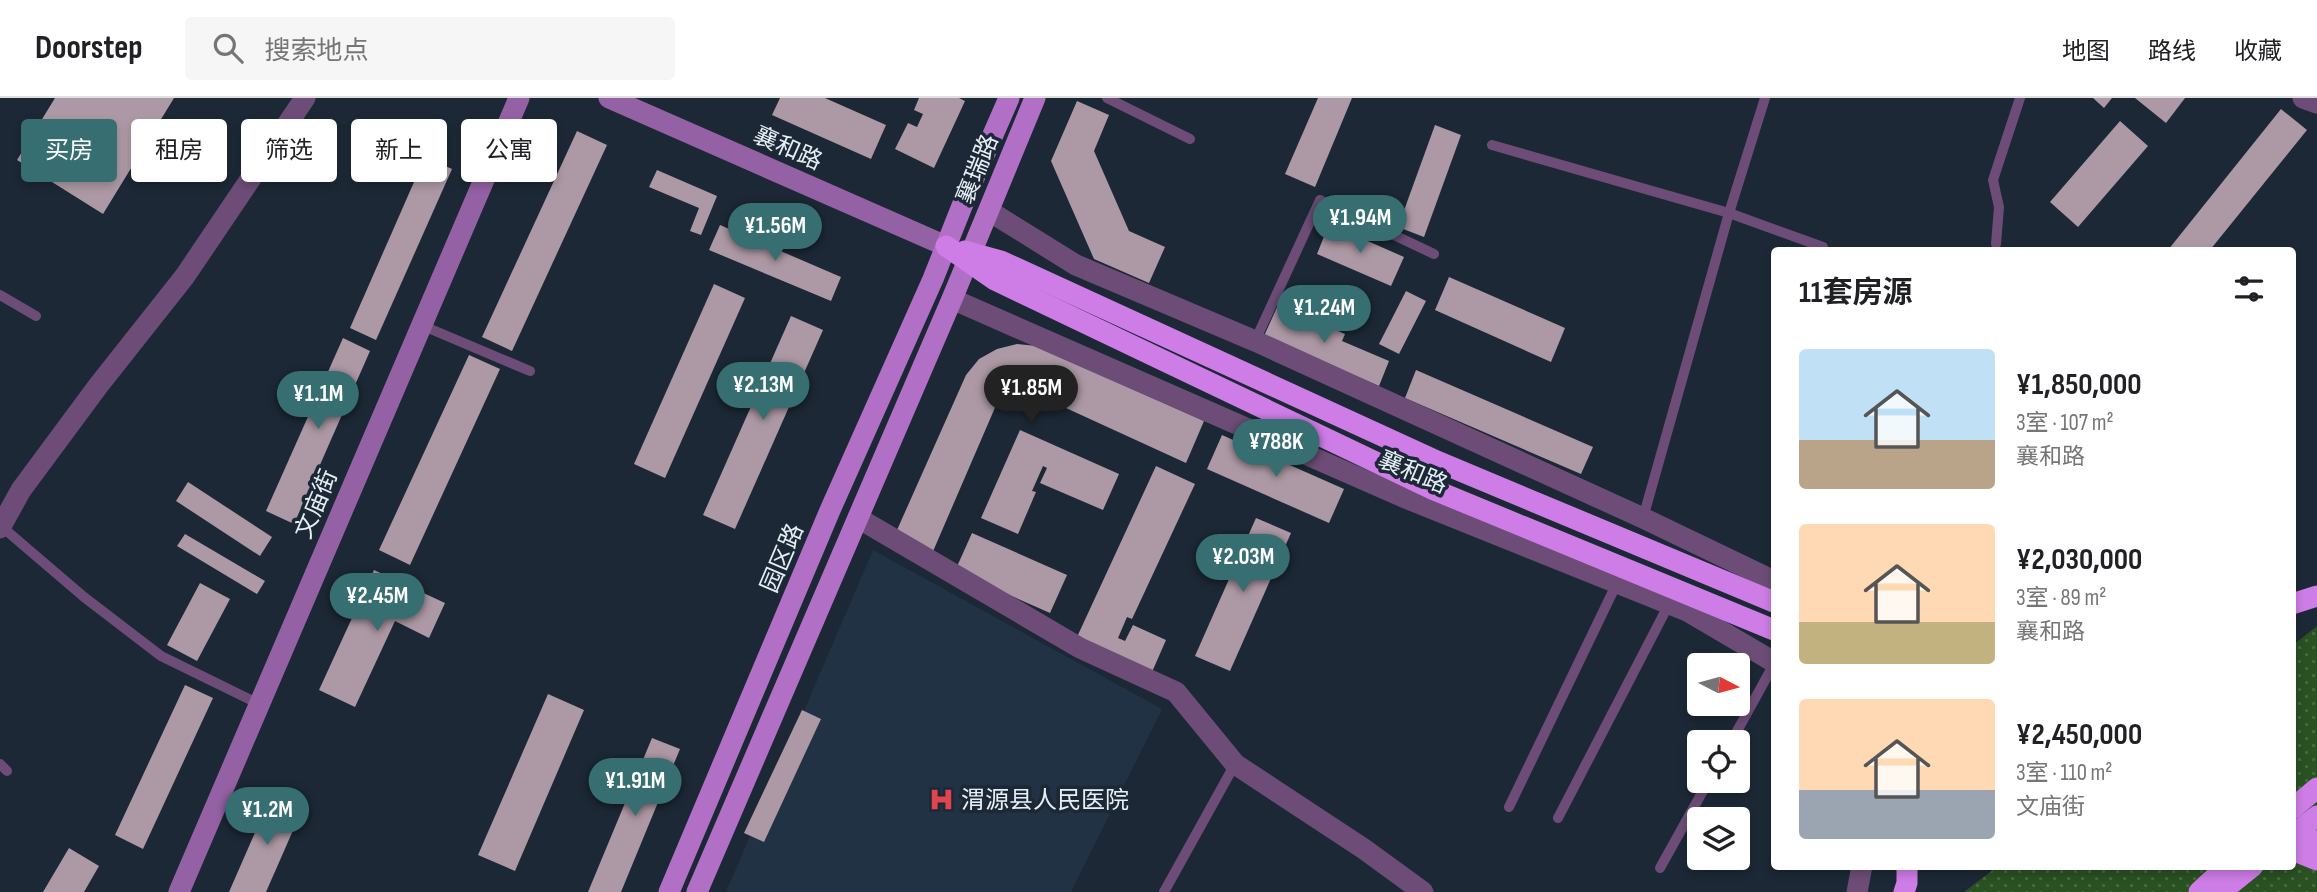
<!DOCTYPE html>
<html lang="zh">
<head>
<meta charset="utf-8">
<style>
	:root { --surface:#fff; --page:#f6f6f6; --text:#202124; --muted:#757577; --line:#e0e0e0; --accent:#366e71 }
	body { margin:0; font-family:"Sofia Sans Condensed","Noto Sans SC",sans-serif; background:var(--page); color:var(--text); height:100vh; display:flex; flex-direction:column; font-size:26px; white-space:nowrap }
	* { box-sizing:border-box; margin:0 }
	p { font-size:23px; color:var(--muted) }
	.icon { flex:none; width:38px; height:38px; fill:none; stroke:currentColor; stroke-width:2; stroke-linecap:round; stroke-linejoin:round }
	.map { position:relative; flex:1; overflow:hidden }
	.side { position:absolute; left:1771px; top:149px; width:525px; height:623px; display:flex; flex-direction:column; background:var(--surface); border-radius:7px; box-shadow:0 4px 10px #0003 }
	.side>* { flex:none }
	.hud { position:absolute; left:21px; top:21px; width:665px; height:63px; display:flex; gap:14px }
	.needle { width:46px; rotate:96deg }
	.tools { position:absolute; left:1687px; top:555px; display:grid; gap:14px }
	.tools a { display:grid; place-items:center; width:63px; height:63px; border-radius:7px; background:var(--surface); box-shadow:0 4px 10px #0003; font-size:35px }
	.price { position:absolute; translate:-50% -60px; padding:0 16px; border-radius:24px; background:var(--accent); color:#fff; font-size:23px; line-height:46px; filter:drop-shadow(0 2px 4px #0008) }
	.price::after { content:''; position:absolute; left:50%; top:42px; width:21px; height:16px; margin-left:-10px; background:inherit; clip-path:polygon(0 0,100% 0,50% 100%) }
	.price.on { background:#222; color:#fff }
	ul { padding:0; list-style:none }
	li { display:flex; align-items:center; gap:21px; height:175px; padding:0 28px }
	li span { display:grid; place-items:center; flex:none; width:196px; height:140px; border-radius:7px; color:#555 }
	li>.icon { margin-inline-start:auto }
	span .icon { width:84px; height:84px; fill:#fffc; stroke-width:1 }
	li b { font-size:30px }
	h2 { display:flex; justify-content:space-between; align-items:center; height:84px; padding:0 28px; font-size:30px }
	.tag { padding:0 24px; border-radius:7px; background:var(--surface); box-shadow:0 4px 10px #0003; font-size:24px; line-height:63px }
	.tag.on { background:var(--accent); color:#fff }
	header { display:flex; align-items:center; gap:42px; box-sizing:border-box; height:98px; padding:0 35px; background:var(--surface); border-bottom:2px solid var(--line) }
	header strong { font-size:33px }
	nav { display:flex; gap:38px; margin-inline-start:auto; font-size:24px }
	.search { width:490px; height:63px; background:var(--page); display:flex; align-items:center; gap:18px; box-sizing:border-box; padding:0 24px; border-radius:7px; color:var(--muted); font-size:26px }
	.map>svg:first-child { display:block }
	.built { fill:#203243 }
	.green { fill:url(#green-dots) }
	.building { fill:#ad99a5 }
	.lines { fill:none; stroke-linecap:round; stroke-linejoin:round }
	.lane { stroke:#6d4d77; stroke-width:10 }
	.street { stroke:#6d4d77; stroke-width:21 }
	.secondary { stroke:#9461a4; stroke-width:21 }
	.primary { stroke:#b26fc6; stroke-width:21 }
	.highway { stroke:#ce7de6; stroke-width:21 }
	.highway-bridge { stroke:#ce7de6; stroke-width:21 }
	.labels { text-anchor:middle; stroke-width:7; stroke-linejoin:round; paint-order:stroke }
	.street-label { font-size:24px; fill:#e6eef6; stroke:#1c2835 }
	.poi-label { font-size:24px; fill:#e6eef6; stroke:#1c2835; text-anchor:start }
</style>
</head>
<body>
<header>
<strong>Doorstep</strong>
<div class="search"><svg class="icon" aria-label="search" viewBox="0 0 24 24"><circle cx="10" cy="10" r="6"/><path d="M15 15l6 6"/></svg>搜索地点</div>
<nav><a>地图</a><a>路线</a><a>收藏</a></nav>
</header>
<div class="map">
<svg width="2317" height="794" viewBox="0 0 2317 794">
	<defs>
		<pattern id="green-dots" width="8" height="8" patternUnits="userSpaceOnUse" patternTransform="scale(1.75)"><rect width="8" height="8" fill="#295122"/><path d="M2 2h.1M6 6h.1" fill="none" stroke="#486a43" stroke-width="1.8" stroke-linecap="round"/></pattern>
	</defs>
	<rect width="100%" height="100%" fill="#1c2835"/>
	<!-- built -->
	<path class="built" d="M 873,452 L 1162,611 L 1071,794 L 726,794 Z"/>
	<!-- green -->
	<path class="green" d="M 2317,528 L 2317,794 L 1964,794 L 1998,768 L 2292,768 L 2293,547 Z"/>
	<!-- building -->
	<g class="building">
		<path d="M 55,0 L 174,0 L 103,116 L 17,62 Z"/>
		<path d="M 780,0 L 825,0 L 886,27 L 871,61 L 772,17 Z"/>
		<path d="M 919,0 L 959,0 L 965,3 L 934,70 L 895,51 L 908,25 L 917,29 L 923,16 L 914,12 Z"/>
		<path d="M 1318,0 L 1352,0 L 1315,89 L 1285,76 Z"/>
		<path d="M 2093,0 L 2112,0 L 2104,10 Z"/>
		<path d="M 2135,0 L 2185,0 L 2166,25 Z"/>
		<path d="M 1077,3 L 1109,17 L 1094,53 L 1129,133 L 1165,149 L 1149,185 L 1094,161 L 1051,63 Z"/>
		<path d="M 2281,11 L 2307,32 L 2210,152 L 2168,152 Z"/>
		<path d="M 2120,23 L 2148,48 L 2078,129 L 2050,104 Z"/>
		<path d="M 1435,27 L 1461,37 L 1424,139 L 1398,129 Z"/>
		<path d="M 577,33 L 607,47 L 512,253 L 482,239 Z"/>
		<path d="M 425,59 L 452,71 L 376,242 L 350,230 Z"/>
		<path d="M 657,72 L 717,98 L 701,137 L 690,133 L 699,110 L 649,89 Z"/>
		<path d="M 1329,126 L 1404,159 L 1391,188 L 1317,156 Z"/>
		<path d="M 720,127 L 841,179 L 831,203 L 709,152 Z"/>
		<path d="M 1449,179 L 1565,230 L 1551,264 L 1435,212 Z"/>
		<path d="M 714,186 L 745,200 L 665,380 L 634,366 Z"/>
		<path d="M 1406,193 L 1426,203 L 1399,256 L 1379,246 Z"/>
		<path d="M 1278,207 L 1345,236 L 1342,243 L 1389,263 L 1379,288 L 1264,238 Z"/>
		<path d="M 791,218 L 823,232 L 735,431 L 703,417 Z"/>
		<path d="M 343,240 L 370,253 L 294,426 L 266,413 Z"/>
		<path d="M 1017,246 L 1037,248 L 1204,323 L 1186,365 L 1031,294 L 1016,291 L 1008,294 L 997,305 L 931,458 L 893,441 L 966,277 L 979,261 L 997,251 Z"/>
		<path d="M 469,257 L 500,271 L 410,467 L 379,452 Z"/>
		<path d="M 1416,272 L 1593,349 L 1581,376 L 1405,300 Z"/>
		<path d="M 1020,332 L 1119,376 L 1103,412 L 1040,385 L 1047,370 L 1043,368 L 1032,393 L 1036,394 L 1018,436 L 981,420 Z"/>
		<path d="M 1222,337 L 1344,391 L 1329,425 L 1207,371 Z"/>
		<path d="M 1156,368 L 1195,386 L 1132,521 L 1127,519 L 1118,540 L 1125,543 L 1133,527 L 1166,542 L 1152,574 L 1077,539 Z"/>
		<path d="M 188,384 L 272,439 L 260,458 L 176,403 Z"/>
		<path d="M 1256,420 L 1291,435 L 1230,573 L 1195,558 Z"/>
		<path d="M 972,435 L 1067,477 L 1050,515 L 955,473 Z"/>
		<path d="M 185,436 L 265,483 L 257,496 L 177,448 Z"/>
		<path d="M 374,472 L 445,505 L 429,540 L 395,523 L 355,609 L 319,592 Z"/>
		<path d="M 200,485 L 230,501 L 197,563 L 167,547 Z"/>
		<path d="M 185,587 L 213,600 L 143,751 L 115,737 Z"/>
		<path d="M 548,596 L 584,612 L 515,773 L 478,757 Z"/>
		<path d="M 802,612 L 821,621 L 764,744 L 744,735 Z"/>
		<path d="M 652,640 L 680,651 L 621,794 L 588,794 Z"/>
		<path d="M 271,698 L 302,712 L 266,794 L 229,794 Z"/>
		<path d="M 69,750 L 99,768 L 84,794 L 43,794 Z"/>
	</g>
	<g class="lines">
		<!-- lane -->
		<g class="lane">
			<path d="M 1107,0 L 1190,41"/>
			<path d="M 1492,47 L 1729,115 L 1823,149 L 1821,152"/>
			<path d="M 1996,146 L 1999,109 L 1993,82 L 2020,0"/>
			<path d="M 0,197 L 36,218"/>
			<path d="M 421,227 L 530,273"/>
			<path d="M 1255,243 L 1320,102 L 1434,156"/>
			<path d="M 1643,420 L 1729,115 L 1765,0"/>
			<path d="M 1,428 L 84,499 L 161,558 L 259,606"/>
			<path d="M 1731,644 L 1774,566"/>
			<path d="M 0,666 L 7,673"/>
			<path d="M 1509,709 L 1617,485"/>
			<path d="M 1558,720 L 1669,506"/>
			<path d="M 1660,770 L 1709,682"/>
			<path d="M 1164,794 L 1235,666"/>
		</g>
		<!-- street -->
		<g class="street">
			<path d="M 2303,0 L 2317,5"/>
			<path d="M 989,113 L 1076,167 L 1255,243 L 1643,420 L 1774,483"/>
			<path d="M 952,201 L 1403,399 L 1687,513 L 1774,564"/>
			<path d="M 858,420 L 1080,550 L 1176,594 L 1235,666 L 1364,751 L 1423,794"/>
			<path d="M 0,430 L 21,392 L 98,288 L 185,178 L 305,0"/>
			<path d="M 1857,794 L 1862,768"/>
		</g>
		<!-- secondary -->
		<g class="secondary">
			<path d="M 609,0 L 946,148"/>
			<path d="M 179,794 L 519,0"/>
		</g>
		<!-- primary -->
		<g class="primary">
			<path d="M 669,794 L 831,410 L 933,181 L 964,103 L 1009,0"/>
			<path d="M 697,794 L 952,201 L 1035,0"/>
		</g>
		<!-- highway -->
		<g class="highway">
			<path d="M 946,148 L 995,182 L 1432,391 L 1774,532"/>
			<path d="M 965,153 L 1001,163 L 1439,364 L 1774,504"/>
			<path d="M 2292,506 L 2317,498"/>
			<path d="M 2292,711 L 2317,690"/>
			<path d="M 2292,733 L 2317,744"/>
			<path d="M 2292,752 L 2317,762"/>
			<path d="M 1904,794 L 1907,785 L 1907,768"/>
			<path d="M 2199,794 L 2227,768"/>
			<path d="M 2221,794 L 2253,768"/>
		</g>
		<!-- highway-bridge -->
		<path class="highway-bridge" d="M 2292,737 L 2317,718"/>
	</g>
	<!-- icons -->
	<defs>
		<symbol id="hospital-bare" viewBox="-9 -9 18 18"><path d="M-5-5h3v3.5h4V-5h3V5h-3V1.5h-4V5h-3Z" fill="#e0444e" stroke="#1c2835" stroke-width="2.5" paint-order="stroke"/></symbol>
	</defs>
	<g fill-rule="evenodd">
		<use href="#hospital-bare" x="924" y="684" width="35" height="35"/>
	</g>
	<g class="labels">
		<!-- street labels -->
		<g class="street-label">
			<text transform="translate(788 50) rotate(24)" y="8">襄和路</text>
			<text transform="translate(977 71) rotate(-68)" y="8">襄瑞路</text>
			<text transform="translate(1413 374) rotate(23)" y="8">襄和路</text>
			<text transform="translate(316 406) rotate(-67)" y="8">文庙街</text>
			<text transform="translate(782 460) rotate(-67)" y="8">园区路</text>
		</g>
		<!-- poi labels -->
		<g class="poi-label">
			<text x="961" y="710">渭源县人民医院</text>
		</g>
	</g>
</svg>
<div class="tools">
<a><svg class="needle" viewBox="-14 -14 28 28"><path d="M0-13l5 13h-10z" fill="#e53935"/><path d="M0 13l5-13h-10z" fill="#757577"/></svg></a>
<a><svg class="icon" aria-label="locate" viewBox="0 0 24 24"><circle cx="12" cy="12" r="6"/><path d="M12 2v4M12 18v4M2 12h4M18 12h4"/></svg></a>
<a><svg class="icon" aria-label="layers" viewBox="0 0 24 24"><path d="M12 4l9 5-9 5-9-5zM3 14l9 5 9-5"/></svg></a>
</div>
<b class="price" style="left:1360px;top:157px">¥1.94M</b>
<b class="price" style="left:775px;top:165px">¥1.56M</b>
<b class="price" style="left:1324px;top:247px">¥1.24M</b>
<b class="price" style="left:763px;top:324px">¥2.13M</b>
<b class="price on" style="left:1031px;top:327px">¥1.85M</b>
<b class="price" style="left:318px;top:333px">¥1.1M</b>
<b class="price" style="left:1276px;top:381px">¥788K</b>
<b class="price" style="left:1243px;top:496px">¥2.03M</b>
<b class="price" style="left:377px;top:535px">¥2.45M</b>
<b class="price" style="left:635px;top:720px">¥1.91M</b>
<b class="price" style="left:267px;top:749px">¥1.2M</b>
<div class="hud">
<a class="tag on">买房</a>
<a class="tag">租房</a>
<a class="tag">筛选</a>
<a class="tag">新上</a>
<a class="tag">公寓</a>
</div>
<section class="side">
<h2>11套房源<svg class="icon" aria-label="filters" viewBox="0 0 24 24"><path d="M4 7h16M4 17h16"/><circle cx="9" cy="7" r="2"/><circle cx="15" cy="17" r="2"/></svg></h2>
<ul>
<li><span style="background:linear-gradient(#bfe0f5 65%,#b9a48a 0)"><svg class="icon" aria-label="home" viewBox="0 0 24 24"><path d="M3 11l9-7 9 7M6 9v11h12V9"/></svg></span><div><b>¥1,850,000</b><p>3室 · 107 m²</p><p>襄和路</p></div></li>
<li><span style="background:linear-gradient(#ffd9b3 70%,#c2b280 0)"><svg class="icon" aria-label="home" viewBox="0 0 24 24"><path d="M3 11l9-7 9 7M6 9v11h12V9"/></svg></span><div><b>¥2,030,000</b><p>3室 · 89 m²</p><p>襄和路</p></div></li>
<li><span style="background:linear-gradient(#ffd9b3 65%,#9aa5b1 0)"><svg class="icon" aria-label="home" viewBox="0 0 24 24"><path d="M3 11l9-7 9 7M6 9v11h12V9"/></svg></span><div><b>¥2,450,000</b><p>3室 · 110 m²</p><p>文庙街</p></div></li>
</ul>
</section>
</div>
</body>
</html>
